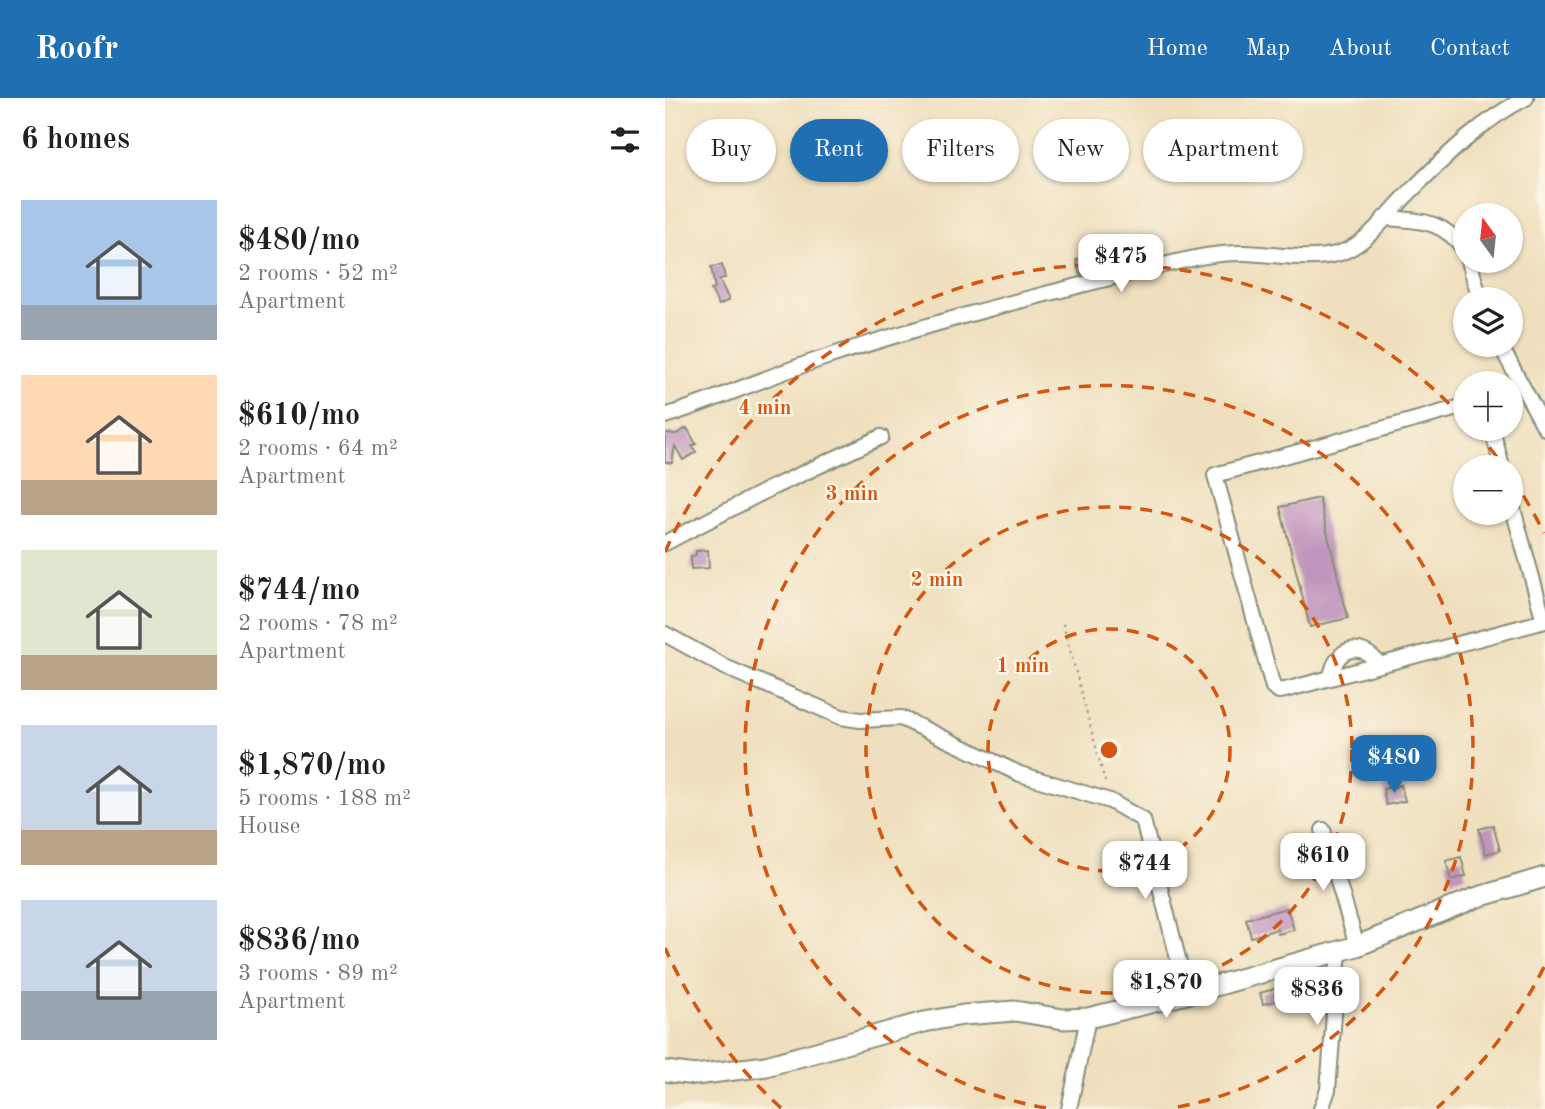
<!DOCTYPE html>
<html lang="en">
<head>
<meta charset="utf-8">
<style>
	:root { --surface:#fff; --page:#f6f6f6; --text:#202124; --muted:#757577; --accent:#1f6fb2 }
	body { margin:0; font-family:"Old Standard TT",serif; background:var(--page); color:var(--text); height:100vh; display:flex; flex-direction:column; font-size:26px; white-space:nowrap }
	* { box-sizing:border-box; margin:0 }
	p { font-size:23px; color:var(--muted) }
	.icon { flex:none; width:38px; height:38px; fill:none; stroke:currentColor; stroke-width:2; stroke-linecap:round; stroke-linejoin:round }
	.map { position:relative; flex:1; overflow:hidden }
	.drawer { display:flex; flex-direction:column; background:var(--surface); width:665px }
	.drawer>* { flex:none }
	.hud { position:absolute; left:21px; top:21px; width:665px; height:63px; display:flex; gap:14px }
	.needle { width:46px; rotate:345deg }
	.buttons { position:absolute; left:788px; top:105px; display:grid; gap:14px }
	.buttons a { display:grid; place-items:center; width:70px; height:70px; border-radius:50%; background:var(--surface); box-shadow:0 2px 5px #0004; font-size:35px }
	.price { position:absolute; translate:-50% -60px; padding:0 16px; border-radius:14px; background:#fff; color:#222; font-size:23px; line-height:46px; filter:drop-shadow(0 2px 4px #0008) }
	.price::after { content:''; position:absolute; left:50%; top:42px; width:21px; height:16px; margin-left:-10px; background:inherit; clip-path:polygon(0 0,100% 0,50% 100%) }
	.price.on { background:var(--accent); color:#fff }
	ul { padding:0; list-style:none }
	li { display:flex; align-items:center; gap:21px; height:175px; padding:0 21px }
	li span { display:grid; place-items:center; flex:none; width:196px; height:140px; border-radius:0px; color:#555 }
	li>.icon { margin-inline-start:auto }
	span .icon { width:84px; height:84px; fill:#fffc; stroke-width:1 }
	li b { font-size:30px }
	h2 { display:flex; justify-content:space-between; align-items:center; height:84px; padding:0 21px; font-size:30px }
	.chip { padding:0 24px; border-radius:32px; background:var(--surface); box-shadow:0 2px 5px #0004; font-size:24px; line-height:63px }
	.chip.on { background:var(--accent); color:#fff }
	header { display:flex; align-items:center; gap:42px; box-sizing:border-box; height:98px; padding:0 35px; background:var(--accent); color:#fff }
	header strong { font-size:33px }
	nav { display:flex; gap:38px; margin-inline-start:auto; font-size:24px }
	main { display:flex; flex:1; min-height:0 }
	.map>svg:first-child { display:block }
	.building { fill:#c194bd }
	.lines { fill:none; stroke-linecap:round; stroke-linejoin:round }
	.minor-casing { stroke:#878e79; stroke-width:18 }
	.major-casing { stroke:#878e79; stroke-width:23 }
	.path { stroke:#878e79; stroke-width:2; stroke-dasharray:2 5; stroke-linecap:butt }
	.minor { stroke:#fff; stroke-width:14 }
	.major { stroke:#fff; stroke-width:19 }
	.ring { fill:none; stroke:#d45610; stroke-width:3.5; stroke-dasharray:12 9 }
	.centre { fill:#d45610; stroke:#fcf5e5; stroke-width:3.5 }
	.ring-label { font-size:21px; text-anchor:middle; font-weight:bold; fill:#d45610; stroke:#fcf5e5; stroke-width:5; stroke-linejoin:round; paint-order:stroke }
</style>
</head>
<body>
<header>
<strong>Roofr</strong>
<nav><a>Home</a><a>Map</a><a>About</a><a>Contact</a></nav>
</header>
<main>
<section class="drawer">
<h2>6 homes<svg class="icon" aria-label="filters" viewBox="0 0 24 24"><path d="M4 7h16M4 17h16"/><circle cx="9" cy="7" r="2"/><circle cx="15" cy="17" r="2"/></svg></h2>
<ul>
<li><span style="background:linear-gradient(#a9c7e8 75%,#9aa5b1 0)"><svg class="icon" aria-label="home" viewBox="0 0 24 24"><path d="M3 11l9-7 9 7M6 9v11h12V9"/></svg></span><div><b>$480/mo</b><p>2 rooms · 52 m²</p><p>Apartment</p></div></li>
<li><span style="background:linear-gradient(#ffd9b3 75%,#b9a48a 0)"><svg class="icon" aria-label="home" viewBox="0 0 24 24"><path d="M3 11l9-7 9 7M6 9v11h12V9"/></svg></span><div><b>$610/mo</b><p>2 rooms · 64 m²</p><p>Apartment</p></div></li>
<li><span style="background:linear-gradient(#dfe7d0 75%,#b9a48a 0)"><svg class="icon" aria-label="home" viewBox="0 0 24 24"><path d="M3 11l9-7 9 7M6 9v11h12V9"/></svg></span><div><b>$744/mo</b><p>2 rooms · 78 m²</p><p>Apartment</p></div></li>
<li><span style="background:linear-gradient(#c9d6e8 75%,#b9a48a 0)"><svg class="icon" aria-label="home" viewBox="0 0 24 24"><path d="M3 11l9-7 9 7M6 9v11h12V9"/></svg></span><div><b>$1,870/mo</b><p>5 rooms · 188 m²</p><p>House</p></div></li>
<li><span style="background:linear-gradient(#c9d6e8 65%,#9aa5b1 0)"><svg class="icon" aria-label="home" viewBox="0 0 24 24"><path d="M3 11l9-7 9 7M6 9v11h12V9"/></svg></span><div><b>$836/mo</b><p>3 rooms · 89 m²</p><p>Apartment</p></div></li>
</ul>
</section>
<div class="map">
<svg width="880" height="1011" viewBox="0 0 880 1011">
	<rect width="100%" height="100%" fill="#fcf5e5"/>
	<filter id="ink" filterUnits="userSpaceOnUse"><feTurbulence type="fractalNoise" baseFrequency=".0143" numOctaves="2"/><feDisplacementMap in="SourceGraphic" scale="14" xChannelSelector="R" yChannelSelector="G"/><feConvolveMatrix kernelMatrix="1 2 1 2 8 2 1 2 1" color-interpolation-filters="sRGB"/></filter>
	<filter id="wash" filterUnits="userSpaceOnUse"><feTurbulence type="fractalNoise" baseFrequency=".00686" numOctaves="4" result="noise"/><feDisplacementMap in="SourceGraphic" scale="28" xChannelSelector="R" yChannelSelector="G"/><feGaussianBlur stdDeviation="1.57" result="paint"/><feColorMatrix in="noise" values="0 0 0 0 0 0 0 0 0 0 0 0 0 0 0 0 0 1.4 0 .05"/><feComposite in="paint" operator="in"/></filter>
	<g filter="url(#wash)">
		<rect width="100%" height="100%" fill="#efdfbe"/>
		<g id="blocks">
			<!-- building -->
			<g class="building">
				<path d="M 452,149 L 456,163 L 425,171 L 426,174 L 415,177 L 411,162 L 423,158 L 422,155 Z"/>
				<path d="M 57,167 L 60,180 L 54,181 L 64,202 L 54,207 L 46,192 L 50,190 L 46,169 Z"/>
				<path d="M 22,330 L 31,346 L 27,348 L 31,354 L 18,362 L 10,348 L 7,365 L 0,364 L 0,335 L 11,336 Z"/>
				<path d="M 654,400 L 683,520 L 645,529 L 615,409 Z"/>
				<path d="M 43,452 L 44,470 L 26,471 L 26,458 L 31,457 L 31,453 Z"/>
				<path d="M 736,687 L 740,703 L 721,707 L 718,691 Z"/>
				<path d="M 828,727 L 835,752 L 821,756 L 814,731 Z"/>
				<path d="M 796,759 L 801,778 L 786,782 L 781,763 Z"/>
				<path d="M 622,810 L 629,832 L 613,836 L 612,831 L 586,839 L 581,821 Z"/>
				<path d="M 623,887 L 626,899 L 598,906 L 595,895 Z"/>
			</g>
		</g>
	</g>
	<g filter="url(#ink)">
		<use href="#blocks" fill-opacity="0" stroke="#878e79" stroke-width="2"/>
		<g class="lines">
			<defs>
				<g id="minor">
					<path d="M 719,120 C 756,123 776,121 800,152"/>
					<path d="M 804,163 L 815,201"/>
					<path d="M 835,247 L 880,330"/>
					<path d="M 800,308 L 550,377 L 608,589 L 614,593 L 620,592 L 880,523"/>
					<path d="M 0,318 C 54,301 105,277 159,260 C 268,224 380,195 491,169 C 520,162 550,154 580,155 C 611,156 644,164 675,155 C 705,145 727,110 750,89 C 783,56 819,21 861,0"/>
					<path d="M 827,331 L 837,369"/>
					<path d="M 845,400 L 879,523"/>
					<path d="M 0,445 L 104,391 L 216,339"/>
					<path d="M 0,536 L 62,570 L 176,619 L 195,622 L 236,620 L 355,676 L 445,703 L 478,722 L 522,896"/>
					<path d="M 666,579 C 671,549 695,542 714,566"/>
					<path d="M 658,732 L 692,848"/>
					<path d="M 404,1011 L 423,920"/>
					<path d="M 656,1011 L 663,992 L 674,853"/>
				</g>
				<path id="major" d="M 0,973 L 30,977 L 101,968 L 259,924 L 298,917 L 350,913 L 398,921 L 423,920 L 522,896 L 692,848 L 810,800 L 880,779"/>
			</defs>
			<!-- minor casing -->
			<use href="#minor" class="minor-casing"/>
			<!-- major casing -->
			<use href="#major" class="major-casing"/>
			<!-- path -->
			<path class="path" d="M 398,526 L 441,687"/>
			<!-- minor -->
			<use href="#minor" class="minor"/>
			<!-- major -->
			<use href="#major" class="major"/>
		</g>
	</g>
	<!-- distance rings -->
	<g class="ring">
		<circle cx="444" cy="652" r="121"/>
		<circle cx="444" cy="652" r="243"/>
		<path d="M381 1010A364 364 0 1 1 507 1010"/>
		<path d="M879 869A486 486 0 0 1 772 1010M116 1010A486 486 0 0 1 0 850M0 454A486 486 0 0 1 799 321M811 333A486 486 0 0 1 837 366M847 380A486 486 0 0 1 879 435"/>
	</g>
	<circle cx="444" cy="652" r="10" class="centre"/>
	<g class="ring-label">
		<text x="100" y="316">4 min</text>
		<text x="187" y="402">3 min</text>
		<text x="272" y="488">2 min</text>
		<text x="358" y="574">1 min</text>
	</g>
</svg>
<div class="buttons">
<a><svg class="needle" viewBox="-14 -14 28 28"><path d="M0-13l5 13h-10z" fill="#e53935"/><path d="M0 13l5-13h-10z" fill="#757577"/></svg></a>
<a><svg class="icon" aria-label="layers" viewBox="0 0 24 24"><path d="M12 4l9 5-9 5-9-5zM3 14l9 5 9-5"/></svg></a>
<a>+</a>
<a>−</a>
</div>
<b class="price" style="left:456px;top:196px">$475</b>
<b class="price on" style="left:729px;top:697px">$480</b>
<b class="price" style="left:658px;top:795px">$610</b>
<b class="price" style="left:480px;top:803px">$744</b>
<b class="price" style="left:501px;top:922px">$1,870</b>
<b class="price" style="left:652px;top:929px">$836</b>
<div class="hud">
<a class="chip">Buy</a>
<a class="chip on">Rent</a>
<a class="chip">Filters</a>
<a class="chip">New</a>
<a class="chip">Apartment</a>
</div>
</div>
</main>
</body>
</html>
